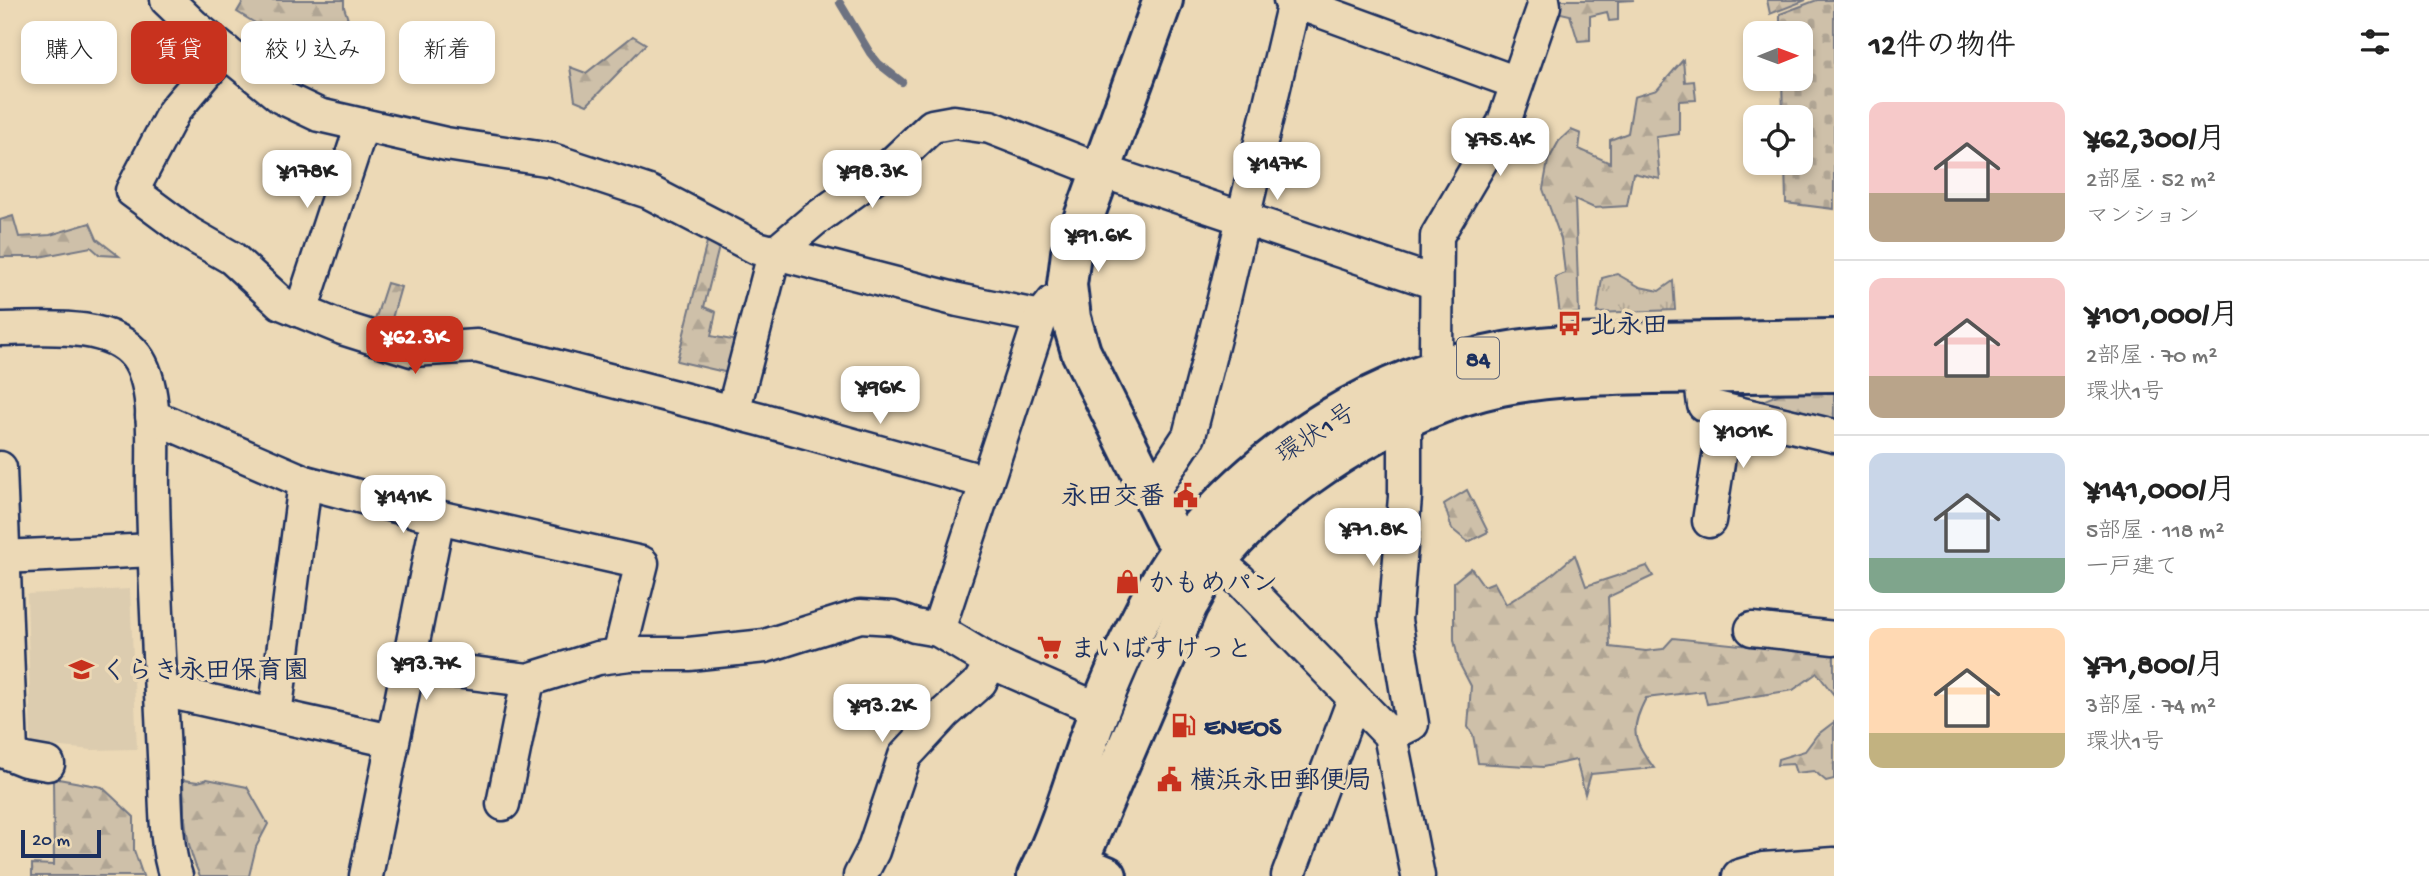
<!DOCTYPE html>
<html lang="ja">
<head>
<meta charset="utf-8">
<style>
	:root { --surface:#fff; --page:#f6f6f6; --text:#222; --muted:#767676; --line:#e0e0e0; --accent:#c8321e }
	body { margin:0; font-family:"Gochi Hand","Klee One",sans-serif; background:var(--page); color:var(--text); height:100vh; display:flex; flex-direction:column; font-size:26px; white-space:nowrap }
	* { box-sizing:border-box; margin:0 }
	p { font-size:23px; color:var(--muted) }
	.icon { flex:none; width:38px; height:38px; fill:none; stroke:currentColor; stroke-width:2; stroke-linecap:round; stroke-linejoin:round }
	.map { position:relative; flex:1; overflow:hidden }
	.side { display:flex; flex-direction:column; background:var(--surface); width:595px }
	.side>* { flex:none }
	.guide { position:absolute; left:21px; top:21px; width:665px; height:63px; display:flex; gap:14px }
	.needle { width:46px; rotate:89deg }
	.tools { position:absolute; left:1743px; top:21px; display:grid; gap:14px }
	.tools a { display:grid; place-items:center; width:70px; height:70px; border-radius:14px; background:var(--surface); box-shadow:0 4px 10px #0003; font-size:35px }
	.scale { position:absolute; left:21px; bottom:18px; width:80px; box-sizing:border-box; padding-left:7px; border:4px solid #1b2f5e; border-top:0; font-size:19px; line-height:24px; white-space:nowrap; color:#1b2f5e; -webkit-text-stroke:5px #ecd9b6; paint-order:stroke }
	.price { position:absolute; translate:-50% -60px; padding:0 16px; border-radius:14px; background:#fff; color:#222; font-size:23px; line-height:46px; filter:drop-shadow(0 2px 4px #0008) }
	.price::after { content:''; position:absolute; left:50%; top:42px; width:21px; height:16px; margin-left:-10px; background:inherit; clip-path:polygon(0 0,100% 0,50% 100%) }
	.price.selected { background:var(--accent); color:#fff }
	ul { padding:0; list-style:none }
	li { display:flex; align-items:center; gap:21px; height:175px; padding:0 35px }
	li+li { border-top:2px solid var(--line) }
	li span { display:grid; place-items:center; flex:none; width:196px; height:140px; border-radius:14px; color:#555 }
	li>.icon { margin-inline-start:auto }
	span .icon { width:84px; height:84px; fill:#fffc; stroke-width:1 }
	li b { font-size:30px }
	h2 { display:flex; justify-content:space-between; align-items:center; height:84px; padding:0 35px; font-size:30px }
	.chip { padding:0 24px; border-radius:14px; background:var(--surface); box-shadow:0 4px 10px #0003; font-size:24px; line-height:63px }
	.chip.selected { background:var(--accent); color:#fff }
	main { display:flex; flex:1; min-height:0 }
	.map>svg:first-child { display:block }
	.built { fill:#dcccaf }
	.grass { fill:url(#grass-tufts); stroke:#747884; stroke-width:2 }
	.forest { fill:url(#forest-firs); stroke:#747884; stroke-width:2 }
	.cemetery { fill:url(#cemetery-stones); stroke:#747884; stroke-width:2 }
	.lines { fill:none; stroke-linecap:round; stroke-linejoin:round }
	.stream { stroke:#6d7281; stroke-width:8 }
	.street-casing { stroke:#1b2f5e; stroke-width:37 }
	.secondary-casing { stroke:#1b2f5e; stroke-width:44 }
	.primary-casing { stroke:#1b2f5e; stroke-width:44 }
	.street { stroke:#ecd9b6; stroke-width:32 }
	.secondary { stroke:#ecd9b6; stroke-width:38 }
	.primary { stroke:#ecd9b6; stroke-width:38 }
	.labels { text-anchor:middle; stroke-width:7; stroke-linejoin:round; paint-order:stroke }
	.shield { fill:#ecd9b6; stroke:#5a6278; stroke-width:2 }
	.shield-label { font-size:24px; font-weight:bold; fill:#1b2f5e }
	.poi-label { font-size:26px; font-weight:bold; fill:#1b2f5e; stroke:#ecd9b6; text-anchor:start }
	.street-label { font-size:26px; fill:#1b2f5e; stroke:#ecd9b6 }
</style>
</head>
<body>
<main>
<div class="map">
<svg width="1834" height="876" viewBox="0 0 1834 876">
	<defs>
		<pattern id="grass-tufts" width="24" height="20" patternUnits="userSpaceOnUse" patternTransform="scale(1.75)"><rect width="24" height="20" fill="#cec0a9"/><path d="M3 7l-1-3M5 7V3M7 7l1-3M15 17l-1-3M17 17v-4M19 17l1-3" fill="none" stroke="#b0a594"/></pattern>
		<pattern id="forest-firs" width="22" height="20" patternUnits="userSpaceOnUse" patternTransform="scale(1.75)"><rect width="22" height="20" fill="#cec0a9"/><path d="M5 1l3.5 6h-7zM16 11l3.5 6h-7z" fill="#b0a594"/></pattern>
		<pattern id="cemetery-stones" width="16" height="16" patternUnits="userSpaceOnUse" patternTransform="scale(1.75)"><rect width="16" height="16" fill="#cec0a9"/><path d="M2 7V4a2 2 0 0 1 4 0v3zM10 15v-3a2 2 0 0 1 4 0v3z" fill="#b0a594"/></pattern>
	</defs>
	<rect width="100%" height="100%" fill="#ecd9b6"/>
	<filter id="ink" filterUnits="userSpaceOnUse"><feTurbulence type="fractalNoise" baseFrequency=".0143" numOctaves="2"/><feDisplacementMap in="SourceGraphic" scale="14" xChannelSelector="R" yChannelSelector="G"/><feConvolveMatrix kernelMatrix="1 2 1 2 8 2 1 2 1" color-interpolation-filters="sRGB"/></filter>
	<g filter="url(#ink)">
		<!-- built -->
		<path class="built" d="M 130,589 L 137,749 L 92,750 L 31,744 L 27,594 Z"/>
		<!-- grass -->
		<path class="grass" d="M 1617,274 L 1640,287 L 1659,291 L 1673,281 L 1675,310 L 1597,313 L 1602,278 Z"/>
		<!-- forest -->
		<g class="forest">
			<path d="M 244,0 L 344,0 L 344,7 L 361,59 L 329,52 L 302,31 L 274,23 L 265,29 L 237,12 Z"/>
			<path d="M 1554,0 L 1634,0 L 1618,1 L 1618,20 L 1609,21 L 1607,12 L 1590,16 L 1590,40 L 1578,41 L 1570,15 L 1552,11 Z"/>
			<path d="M 1767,0 L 1806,0 L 1770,14 Z"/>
			<path d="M 633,36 L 646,44 L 587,105 L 575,100 L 570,67 L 586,73 Z"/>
			<path d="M 1683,60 L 1685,82 L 1694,81 L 1696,100 L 1679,101 L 1679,134 L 1656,137 L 1660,179 L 1633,173 L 1627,206 L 1594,208 L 1575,199 L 1579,313 L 1560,315 L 1555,277 L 1565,273 L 1561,239 L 1543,189 L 1548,161 L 1559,141 L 1571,130 L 1581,134 L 1579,149 L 1610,163 L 1610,140 L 1628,133 L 1634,97 L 1657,90 Z"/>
			<path d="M 13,216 L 19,237 L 50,235 L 90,223 L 97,239 L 119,256 L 100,255 L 91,247 L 39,257 L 0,257 L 0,220 Z"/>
			<path d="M 708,238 L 720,243 L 704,307 L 716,312 L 711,336 L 742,342 L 733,374 L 677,361 Z"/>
			<path d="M 387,283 L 401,287 L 391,322 L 375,320 Z"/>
			<path d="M 1795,388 L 1834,388 L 1834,419 L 1762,401 Z"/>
			<path d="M 1467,490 L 1488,532 L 1468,542 L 1452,529 L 1444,504 Z"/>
			<path d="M 1575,555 L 1586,586 L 1647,566 L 1653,576 L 1608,597 L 1610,647 L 1646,651 L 1663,649 L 1673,638 L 1750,646 L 1753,637 L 1834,647 L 1834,695 L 1817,673 L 1793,690 L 1707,704 L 1704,691 L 1646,698 C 1629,731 1633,739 1654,768 L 1591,774 L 1585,794 L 1576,760 L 1543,767 L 1478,763 L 1473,735 L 1468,727 L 1471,686 L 1459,663 L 1454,640 L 1454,582 L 1471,568 L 1484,586 L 1494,582 L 1506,604 L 1548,578 Z"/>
			<path d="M 1834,722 L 1834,779 L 1826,781 L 1814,771 L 1796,773 L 1793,764 L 1777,765 L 1778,759 L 1805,751 L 1817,735 Z"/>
			<path d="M 53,778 L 102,787 L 134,817 L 134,850 L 143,876 L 32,876 L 32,864 L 54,865 Z"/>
			<path d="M 207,779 L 247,787 L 268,824 L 256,847 L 249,876 L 200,876 C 185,845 184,814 183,780 L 198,782 Z"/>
		</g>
		<!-- cemetery -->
		<path class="cemetery" d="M 1817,0 L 1834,0 L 1834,209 L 1786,203 L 1785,163 L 1801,163 L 1801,117 L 1783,117 L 1782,79 L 1801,79 L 1801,33 L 1780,33 L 1780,14 Z"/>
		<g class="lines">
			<!-- stream -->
			<path class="stream" d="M 840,3 L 870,53 L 879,64 L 902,82"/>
			<defs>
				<g id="street">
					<path d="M 167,0 L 194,26 L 281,97 L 319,115 L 446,144 L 552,160 L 649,192 L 757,248 L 958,300 L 1041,317"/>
					<path d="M 1290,0 L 1517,83"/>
					<path d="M 225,51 L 174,111 L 132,191 L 190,234 L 232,258 L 281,303 L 342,328 L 412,350 L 477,346 L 760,419 L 986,482"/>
					<path d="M 301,311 L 362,125"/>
					<path d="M 0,329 C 39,329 109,320 136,356 C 159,386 152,453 153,490 C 154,579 160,667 164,755 C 166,790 164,845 176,876"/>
					<path d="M 1439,368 L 1436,351 L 1437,236 L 1504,122 L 1544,6 L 1543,0"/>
					<path d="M 1700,374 L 1704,405 L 1834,436"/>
					<path d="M 733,412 L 774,254 L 814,220 L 892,164 L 932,126 L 954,122 L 990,127 L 1102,171 L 1436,283"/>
					<path d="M 152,416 L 305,482 L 438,517 L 642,563 L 619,655"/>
					<path d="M 0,468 L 11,753"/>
					<path d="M 1152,492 L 1189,436 L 1224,299 L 1294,2"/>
					<path d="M 1709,521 L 1726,411"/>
					<path d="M 3,557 L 154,550"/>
					<path d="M 1217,561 L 1240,580 L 1390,735 L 1418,876"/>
					<path d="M 1752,629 L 1834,638"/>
					<path d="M 938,630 L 1041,317 L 1053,302"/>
					<path d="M 407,665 L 528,680 L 598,658 L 630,654 L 689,654 L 765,646 L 860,616 L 893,618 L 915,626 L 938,630 L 991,662 L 1082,702 L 1098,713"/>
					<path d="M 161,690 L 392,741"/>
					<path d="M 275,715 L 305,482"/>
					<path d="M 1390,735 L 1412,724 L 1395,620 L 1405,497 L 1405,421"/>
					<path d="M 0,750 L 25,760 L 48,764"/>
					<path d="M 503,804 L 528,680"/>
					<path d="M 366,876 L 438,517"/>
					<path d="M 860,876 L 873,851 L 905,756 L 945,713 L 980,682 L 991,662"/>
					<path d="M 1288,876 L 1354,699"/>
					<path d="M 1739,876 L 1763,869 L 1834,864"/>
				</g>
				<g id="secondary">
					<path d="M 1163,0 L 1071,253 L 1067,285 L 1071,318 L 1081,352 L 1172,535 L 1208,569"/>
					<path d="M 1050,852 L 1107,876"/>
				</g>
				<g id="primary">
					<path d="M 1037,876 C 1063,825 1077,768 1098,714 C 1110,683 1124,650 1140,620 C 1152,596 1166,568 1184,546 C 1264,446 1378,375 1505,352 C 1555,343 1605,343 1656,342 C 1715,341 1775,340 1834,339"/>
					<path d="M 1072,876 L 1188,605 C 1196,593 1201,579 1210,569 C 1277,483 1394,409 1501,386 C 1552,376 1603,375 1654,374 C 1714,373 1774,373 1834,372"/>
				</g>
			</defs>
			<!-- street casing -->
			<use href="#street" class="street-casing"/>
			<!-- secondary casing -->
			<use href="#secondary" class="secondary-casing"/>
			<!-- primary casing -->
			<use href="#primary" class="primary-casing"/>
			<!-- street -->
			<use href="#street" class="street"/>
			<!-- secondary -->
			<use href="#secondary" class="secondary"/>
			<!-- primary -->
			<use href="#primary" class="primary"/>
		</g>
	</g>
	<!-- icons -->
	<defs>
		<symbol id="bus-bare" viewBox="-9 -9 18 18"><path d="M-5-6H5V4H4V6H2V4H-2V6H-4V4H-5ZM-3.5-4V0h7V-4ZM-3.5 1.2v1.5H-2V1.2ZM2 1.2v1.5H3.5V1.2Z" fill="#c8321e" stroke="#ecd9b6" stroke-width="2.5" paint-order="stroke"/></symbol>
		<symbol id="civic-bare" viewBox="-9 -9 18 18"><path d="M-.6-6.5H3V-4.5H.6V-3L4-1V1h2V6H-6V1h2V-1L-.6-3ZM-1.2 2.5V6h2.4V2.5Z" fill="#c8321e" stroke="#ecd9b6" stroke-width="2.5" paint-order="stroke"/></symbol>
		<symbol id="shop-bare" viewBox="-9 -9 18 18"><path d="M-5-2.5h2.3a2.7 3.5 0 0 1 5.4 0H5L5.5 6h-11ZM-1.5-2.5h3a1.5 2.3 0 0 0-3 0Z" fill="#c8321e" stroke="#ecd9b6" stroke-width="2.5" paint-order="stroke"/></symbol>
		<symbol id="supermarket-bare" viewBox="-9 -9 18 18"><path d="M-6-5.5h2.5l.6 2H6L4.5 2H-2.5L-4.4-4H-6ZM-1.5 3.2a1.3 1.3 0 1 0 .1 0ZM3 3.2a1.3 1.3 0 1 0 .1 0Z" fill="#c8321e" stroke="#ecd9b6" stroke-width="2.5" paint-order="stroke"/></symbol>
		<symbol id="school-bare" viewBox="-9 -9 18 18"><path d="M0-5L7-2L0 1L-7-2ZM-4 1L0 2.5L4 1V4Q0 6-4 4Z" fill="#c8321e" stroke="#ecd9b6" stroke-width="2.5" paint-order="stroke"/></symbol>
		<symbol id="fuel-bare" viewBox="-9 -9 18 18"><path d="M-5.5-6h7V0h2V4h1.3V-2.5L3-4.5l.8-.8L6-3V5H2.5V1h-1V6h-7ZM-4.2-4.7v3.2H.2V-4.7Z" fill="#c8321e" stroke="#ecd9b6" stroke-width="2.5" paint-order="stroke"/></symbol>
	</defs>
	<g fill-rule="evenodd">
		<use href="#bus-bare" x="1552" y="306" width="35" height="35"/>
		<use href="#civic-bare" x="1168" y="478" width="35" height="35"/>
		<use href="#shop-bare" x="1110" y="564" width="35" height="35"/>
		<use href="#supermarket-bare" x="1032" y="630" width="35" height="35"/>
		<use href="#school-bare" x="64" y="652" width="35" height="35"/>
		<use href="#fuel-bare" x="1166" y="708" width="35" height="35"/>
		<use href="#civic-bare" x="1152" y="762" width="35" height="35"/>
	</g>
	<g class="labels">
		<!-- shield labels -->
		<rect class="shield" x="1457" y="337.5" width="42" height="41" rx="5"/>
		<g class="shield-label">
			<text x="1478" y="366">84</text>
		</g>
		<!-- poi labels -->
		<g class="poi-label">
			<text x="1590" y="333">北永田</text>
			<text x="1165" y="504" text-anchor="end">永田交番</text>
			<text x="1148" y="591">かもめパン</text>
			<text x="1070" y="657">まいばすけっと</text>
			<text x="101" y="678">くらき永田保育園</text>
			<text x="1204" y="734">ENEOS</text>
			<text x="1190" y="788">横浜永田郵便局</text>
		</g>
		<!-- street labels -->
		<g class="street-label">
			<text transform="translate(1315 432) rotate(-33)" y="9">環状1号</text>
		</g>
	</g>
</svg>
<div class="tools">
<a><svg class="needle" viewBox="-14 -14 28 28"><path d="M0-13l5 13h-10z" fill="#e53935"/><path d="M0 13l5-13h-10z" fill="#767676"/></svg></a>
<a><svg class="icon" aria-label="locate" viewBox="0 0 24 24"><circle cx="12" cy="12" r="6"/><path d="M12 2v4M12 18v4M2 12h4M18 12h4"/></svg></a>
</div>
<div class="scale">20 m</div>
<b class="price" style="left:1500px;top:178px">¥75.4K</b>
<b class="price" style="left:1277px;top:202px">¥147K</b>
<b class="price" style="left:307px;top:210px">¥178K</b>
<b class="price" style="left:872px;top:210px">¥98.3K</b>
<b class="price" style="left:1098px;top:274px">¥91.6K</b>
<b class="price selected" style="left:415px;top:376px">¥62.3K</b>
<b class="price" style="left:880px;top:426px">¥96K</b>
<b class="price" style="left:1743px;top:470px">¥101K</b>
<b class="price" style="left:403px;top:535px">¥141K</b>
<b class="price" style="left:1373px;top:568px">¥71.8K</b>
<b class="price" style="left:426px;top:702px">¥93.7K</b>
<b class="price" style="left:882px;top:744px">¥93.2K</b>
<div class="guide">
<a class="chip">購入</a>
<a class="chip selected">賃貸</a>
<a class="chip">絞り込み</a>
<a class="chip">新着</a>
</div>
</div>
<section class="side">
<h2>12件の物件<svg class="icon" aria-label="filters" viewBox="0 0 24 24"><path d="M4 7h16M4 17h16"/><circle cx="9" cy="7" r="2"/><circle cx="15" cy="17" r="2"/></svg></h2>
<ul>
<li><span style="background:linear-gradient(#f6c9c9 65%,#b9a48a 0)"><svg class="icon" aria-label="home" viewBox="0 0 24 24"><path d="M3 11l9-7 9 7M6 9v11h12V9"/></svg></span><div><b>¥62,300/月</b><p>2部屋 · 52 m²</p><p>マンション</p></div></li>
<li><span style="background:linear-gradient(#f6c9c9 70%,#b9a48a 0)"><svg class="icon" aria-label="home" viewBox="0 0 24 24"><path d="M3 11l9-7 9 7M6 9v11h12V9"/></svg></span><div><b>¥101,000/月</b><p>2部屋 · 70 m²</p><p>環状1号</p></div></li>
<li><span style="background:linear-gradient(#c9d6e8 75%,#7fa58c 0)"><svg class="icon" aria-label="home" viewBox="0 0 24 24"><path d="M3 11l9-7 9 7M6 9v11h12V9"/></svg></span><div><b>¥141,000/月</b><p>5部屋 · 118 m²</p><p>一戸建て</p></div></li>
<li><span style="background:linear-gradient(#ffd9b3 75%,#c2b280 0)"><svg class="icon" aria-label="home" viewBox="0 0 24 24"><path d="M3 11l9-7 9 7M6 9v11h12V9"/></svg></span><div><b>¥71,800/月</b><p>3部屋 · 74 m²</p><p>環状1号</p></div></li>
</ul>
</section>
</main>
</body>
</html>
